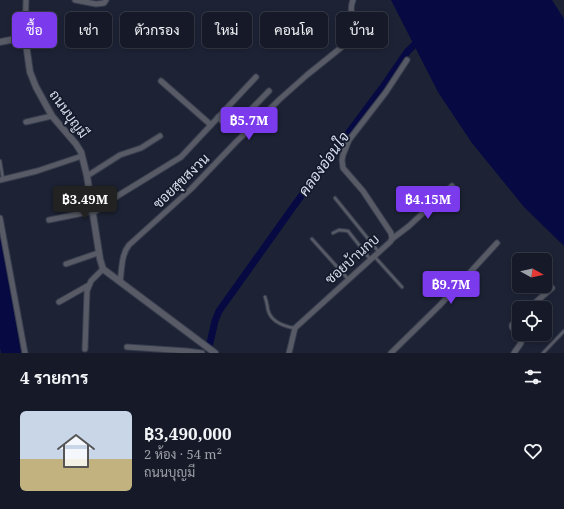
<!DOCTYPE html>
<html lang="th">
<head>
<meta charset="utf-8">
<style>
	:root { --surface:#161a28; --page:#1f2330; --text:#f1f3f6; --muted:#9ea1a8; --line:#353845; --accent:#7c3aed }
	body { margin:0; font-family:"Noto Serif",Sarabun,serif; background:var(--page); color:var(--text); height:100vh; display:flex; flex-direction:column; font-size:15px; white-space:nowrap }
	* { box-sizing:border-box; margin:0 }
	p { font-size:13px; color:var(--muted) }
	.icon { flex:none; width:22px; height:22px; fill:none; stroke:currentColor; stroke-width:2; stroke-linecap:round; stroke-linejoin:round }
	.map { position:relative; height:353px; overflow:hidden }
	.drawer { display:flex; flex-direction:column; background:var(--surface); flex:1 }
	.drawer>* { flex:none }
	.guide { position:absolute; left:12px; top:12px; width:540px; height:36px; display:flex; gap:8px }
	.needle { width:26px; rotate:98deg }
	.tools { position:absolute; left:512px; top:253px; display:grid; gap:8px }
	.tools a { display:grid; place-items:center; width:40px; height:40px; border-radius:6px; background:var(--surface); box-shadow:0 2px 6px #0003,0 0 0 1px var(--line); font-size:20px }
	.price { position:absolute; translate:-50% -34px; padding:0 9px; border-radius:4px; background:var(--accent); color:#fff; font-size:13px; line-height:26px; filter:drop-shadow(0 1px 2px #0008) }
	.price::after { content:''; position:absolute; left:50%; top:24px; width:12px; height:9px; margin-left:-6px; background:inherit; clip-path:polygon(0 0,100% 0,50% 100%) }
	.price.on { background:#222; color:#fff }
	ul { padding:0; list-style:none }
	li { display:flex; align-items:center; gap:12px; height:100px; padding:0 20px }
	li+li { border-top:1px solid var(--line) }
	li span { display:grid; place-items:center; flex:none; width:112px; height:80px; border-radius:6px; color:#555 }
	li>.icon { margin-inline-start:auto }
	span .icon { width:48px; height:48px; fill:#fffc; stroke-width:1 }
	li b { font-size:17px }
	h2 { display:flex; justify-content:space-between; align-items:center; height:48px; padding:0 20px; font-size:17px }
	.tag { padding:0 14px; border-radius:6px; background:var(--surface); box-shadow:0 2px 6px #0003,0 0 0 1px var(--line); font-size:14px; line-height:36px }
	.tag.on { background:var(--accent); color:#fff }
	.map>svg:first-child { display:block }
	.water { fill:#060942 }
	.lines { fill:none; stroke-linecap:round; stroke-linejoin:round }
	.canal { stroke:#060942; stroke-width:7 }
	.service-casing { stroke:#373d4e; stroke-width:4.5 }
	.minor-casing { stroke:#373d4e; stroke-width:7 }
	.tertiary-casing { stroke:#373d4e; stroke-width:8 }
	.service { stroke:#585b65; stroke-width:2.5 }
	.minor { stroke:#585b65; stroke-width:5 }
	.tertiary { stroke:#585b65; stroke-width:6 }
	.labels { text-anchor:middle; stroke-width:3.5; stroke-linejoin:round; paint-order:stroke }
	.street-label { font-size:14px; fill:#d9deeb; stroke:#141a2b }
	.water-label { font-size:15px; font-style:italic; fill:#d7def0; stroke:#141a2b }
</style>
</head>
<body>
<div class="map">
<svg width="564" height="353" viewBox="0 0 564 353">
	<rect width="100%" height="100%" fill="#1d2335"/>
	<!-- water -->
	<g class="water">
		<path d="M 391,0 L 552,0 L 564,19 L 564,246 L 524,207 L 472,143 L 438,92 Z"/>
		<path d="M 0,225 L 21,353 L 1,353 L 0,348 Z"/>
	</g>
	<g class="lines">
		<!-- canal -->
		<path class="canal" d="M 210,343 L 215,321 L 219,311 L 296,203 L 385,84 L 407,52 L 420,39"/>
		<defs>
			<g id="service">
				<path d="M 0,161 L 3,179"/>
				<path d="M 335,198 L 378,251"/>
				<path d="M 333,233 L 339,230 L 348,231 L 370,259"/>
				<path d="M 312,239 L 348,279"/>
				<path d="M 374,256 L 402,287"/>
				<path d="M 265,297 C 267,302 267,305 268,310 C 271,322 283,326 294,328"/>
				<path d="M 543,353 L 564,331"/>
			</g>
			<g id="minor">
				<path d="M 75,0 L 96,4 L 104,3 L 106,0"/>
				<path d="M 25,37 L 26,0"/>
				<path d="M 161,81 L 211,125"/>
				<path d="M 218,117 L 228,127 L 231,128 L 234,127 L 269,91"/>
				<path d="M 26,122 L 52,116"/>
				<path d="M 87,176 L 120,155 L 141,148 L 160,136"/>
				<path d="M 0,180 L 37,171 L 82,156"/>
				<path d="M 93,213 L 119,195 L 181,157 L 256,77"/>
				<path d="M 0,218 L 25,353"/>
				<path d="M 49,220 L 93,211"/>
				<path d="M 392,239 L 409,226 L 452,186"/>
				<path d="M 66,264 L 98,253"/>
				<path d="M 120,282 C 122,269 121,255 129,245 L 191,189 L 236,142 L 280,99 L 307,75 L 353,38 C 363,21 346,18 353,0"/>
				<path d="M 59,302 L 89,285"/>
				<path d="M 529,308 L 552,288"/>
				<path d="M 127,347 L 187,351 L 202,353"/>
				<path d="M 85,349 L 87,291 L 91,281 L 103,269"/>
				<path d="M 289,353 L 295,328 L 390,242 L 392,239 L 391,233 L 363,191 L 343,168 L 342,160 L 343,155 L 349,140 L 386,92 L 407,60"/>
				<path d="M 391,353 L 440,305 L 497,243"/>
				<path d="M 514,353 L 521,343 L 521,339 L 512,327 L 512,325 L 519,317"/>
			</g>
			<path id="tertiary" d="M 0,42 L 25,37 L 30,72 L 36,87 L 52,116 L 76,144 L 81,152 L 87,176 L 100,259 L 103,269 L 215,353"/>
		</defs>
		<!-- service casing -->
		<use href="#service" class="service-casing"/>
		<!-- minor casing -->
		<use href="#minor" class="minor-casing"/>
		<!-- tertiary casing -->
		<use href="#tertiary" class="tertiary-casing"/>
		<!-- service -->
		<use href="#service" class="service"/>
		<!-- minor -->
		<use href="#minor" class="minor"/>
		<!-- tertiary -->
		<use href="#tertiary" class="tertiary"/>
	</g>
	<g class="labels">
		<!-- street labels -->
		<g class="street-label">
			<text transform="translate(69 114) rotate(54)" y="5">ถนนบุญมี</text>
			<text transform="translate(181 181) rotate(-44)" y="5">ซอยสุขสงวน</text>
			<text transform="translate(352 259) rotate(-42)" y="5">ซอยบ้านกบ</text>
		</g>
		<!-- water labels -->
		<g class="water-label">
			<text transform="translate(324 164) rotate(-54)" y="5">คลองอ่อนใจ</text>
		</g>
	</g>
</svg>
<div class="tools">
<a><svg class="needle" viewBox="-14 -14 28 28"><path d="M0-13l5 13h-10z" fill="#e53935"/><path d="M0 13l5-13h-10z" fill="#9ea1a8"/></svg></a>
<a><svg class="icon" aria-label="locate" viewBox="0 0 24 24"><circle cx="12" cy="12" r="6"/><path d="M12 2v4M12 18v4M2 12h4M18 12h4"/></svg></a>
</div>
<b class="price" style="left:249px;top:141px">฿5.7M</b>
<b class="price on" style="left:85px;top:220px">฿3.49M</b>
<b class="price" style="left:428px;top:220px">฿4.15M</b>
<b class="price" style="left:451px;top:305px">฿9.7M</b>
<div class="guide">
<a class="tag on">ซื้อ</a>
<a class="tag">เช่า</a>
<a class="tag">ตัวกรอง</a>
<a class="tag">ใหม่</a>
<a class="tag">คอนโด</a>
<a class="tag">บ้าน</a>
</div>
</div>
<section class="drawer">
<h2>4 รายการ<svg class="icon" aria-label="filters" viewBox="0 0 24 24"><path d="M4 7h16M4 17h16"/><circle cx="9" cy="7" r="2"/><circle cx="15" cy="17" r="2"/></svg></h2>
<ul>
<li><span style="background:linear-gradient(#c9d6e8 60%,#c2b280 0)"><svg class="icon" aria-label="home" viewBox="0 0 24 24"><path d="M3 11l9-7 9 7M6 9v11h12V9"/></svg></span><div><b>฿3,490,000</b><p>2 ห้อง · 54 m²</p><p>ถนนบุญมี</p></div><svg class="icon" aria-label="heart" viewBox="0 0 24 24"><path d="M12 20l-8-8c-3-5 5-10 8-4 3-6 11-1 8 4z"/></svg></li>
</ul>
</section>
</body>
</html>
